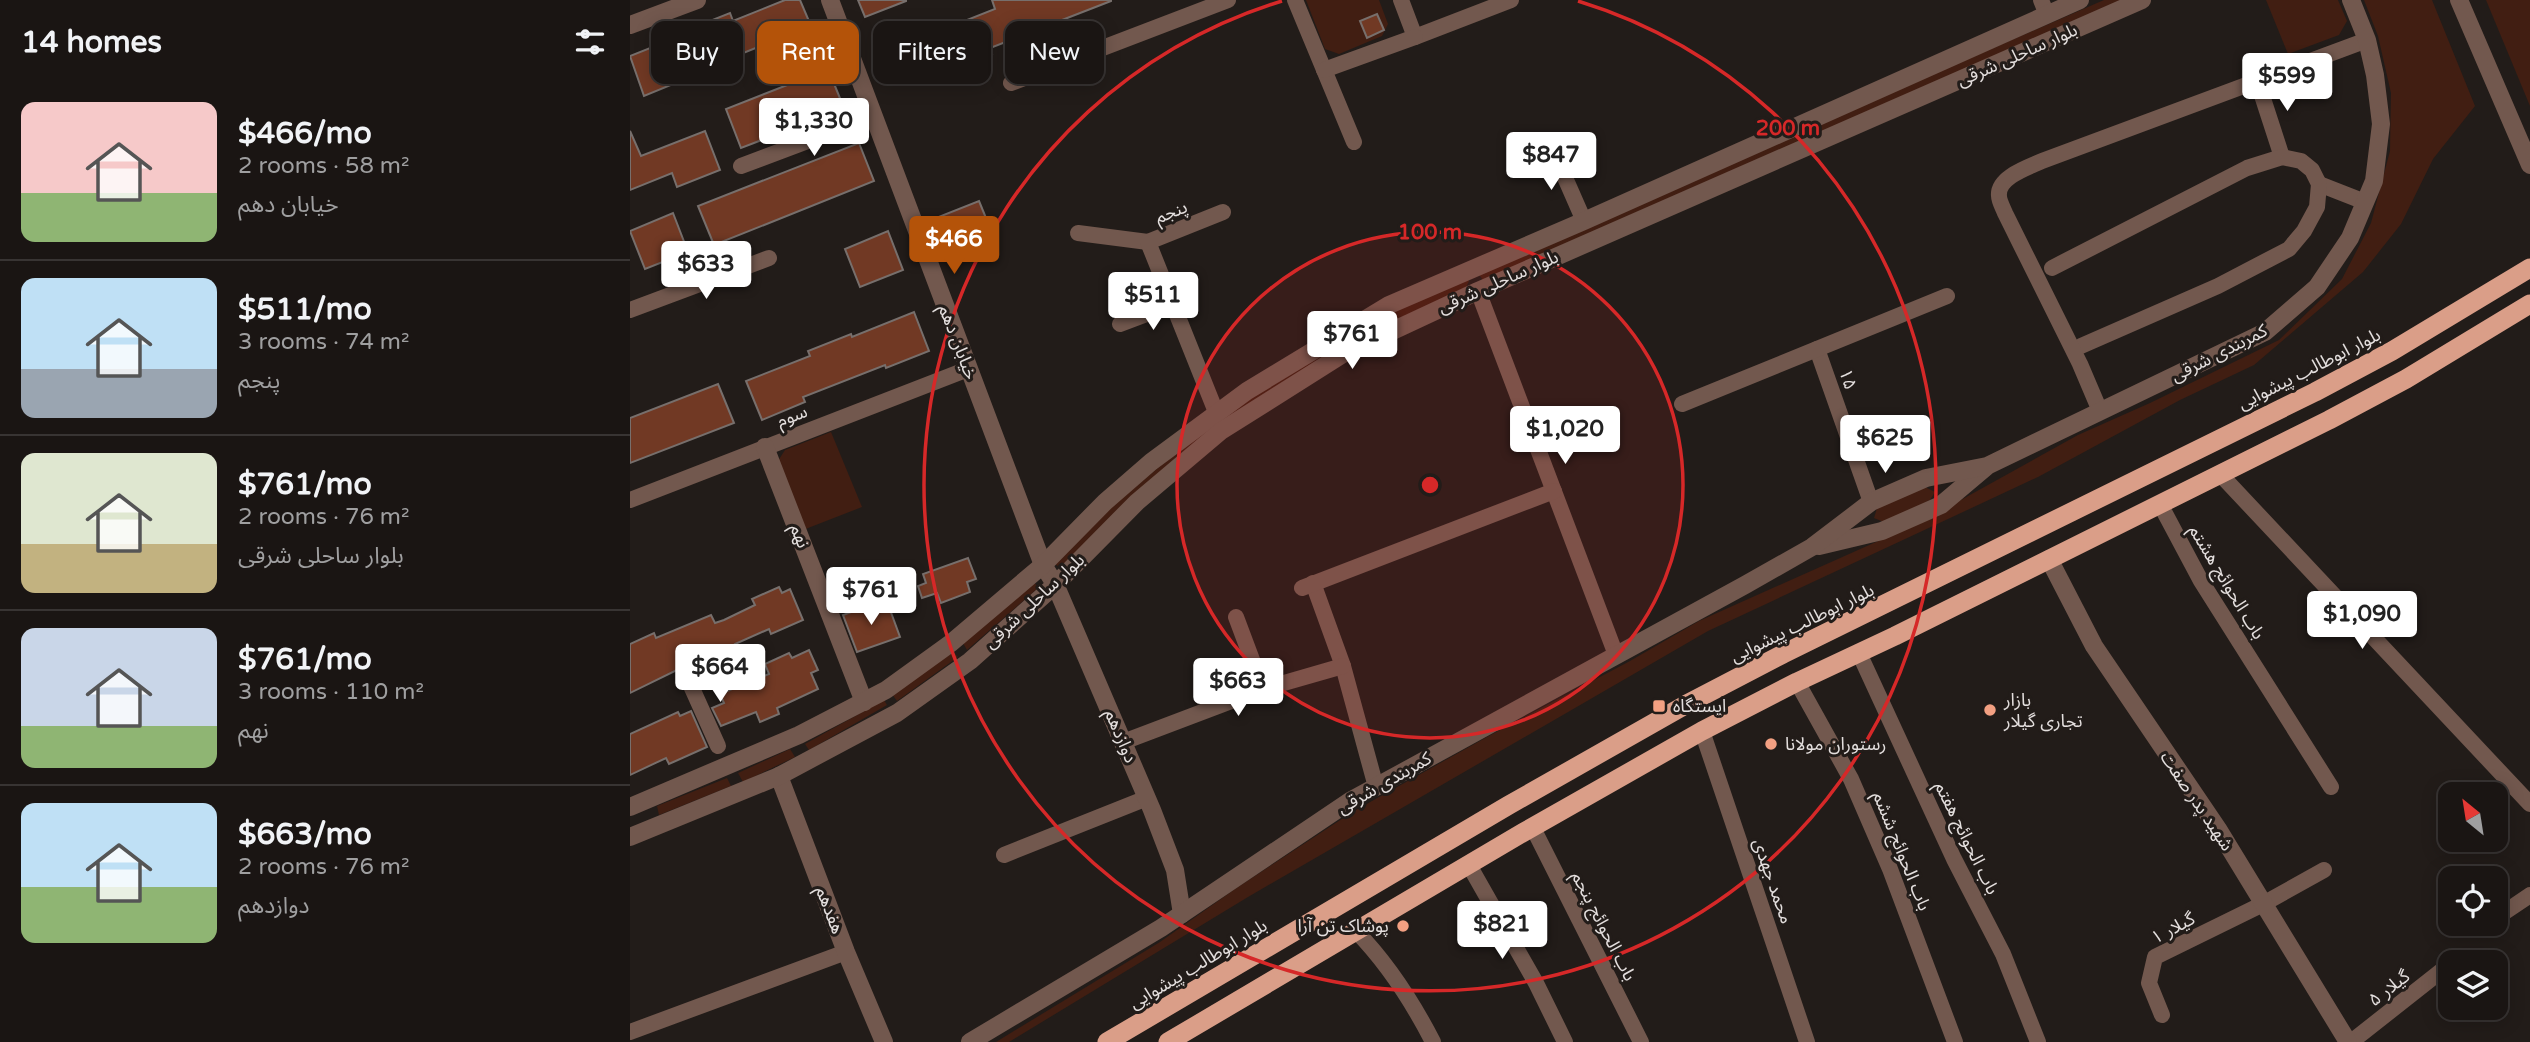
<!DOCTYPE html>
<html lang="en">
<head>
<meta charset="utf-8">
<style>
	:root { --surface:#1a1513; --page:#231e1c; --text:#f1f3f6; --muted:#9f9fa0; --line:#383433; --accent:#b45309 }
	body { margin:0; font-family:"Varela Round","Noto Sans Arabic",sans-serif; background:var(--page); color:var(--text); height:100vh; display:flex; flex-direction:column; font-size:26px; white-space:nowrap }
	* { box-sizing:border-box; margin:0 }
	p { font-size:23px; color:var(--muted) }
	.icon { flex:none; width:38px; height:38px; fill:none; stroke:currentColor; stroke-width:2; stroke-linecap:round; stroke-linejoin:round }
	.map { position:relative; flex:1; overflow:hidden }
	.side { display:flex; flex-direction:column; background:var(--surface); width:630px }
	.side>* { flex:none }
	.guide { position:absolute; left:21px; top:21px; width:665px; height:63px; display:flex; gap:14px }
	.needle { width:46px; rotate:330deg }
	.controls { position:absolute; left:1808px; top:782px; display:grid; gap:14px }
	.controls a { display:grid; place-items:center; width:70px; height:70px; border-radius:14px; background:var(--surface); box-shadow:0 4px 18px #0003,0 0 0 2px var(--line); font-size:35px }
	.price { position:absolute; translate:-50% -60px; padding:0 16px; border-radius:7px; background:#fff; color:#222; font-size:23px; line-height:46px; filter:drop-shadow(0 2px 4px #0008) }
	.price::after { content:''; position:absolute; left:50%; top:42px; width:21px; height:16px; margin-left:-10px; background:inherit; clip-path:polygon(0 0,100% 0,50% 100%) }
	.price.current { background:var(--accent); color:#fff }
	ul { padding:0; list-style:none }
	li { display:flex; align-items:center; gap:21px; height:175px; padding:0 21px }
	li+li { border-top:2px solid var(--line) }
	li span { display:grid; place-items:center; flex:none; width:196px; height:140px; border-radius:14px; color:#555 }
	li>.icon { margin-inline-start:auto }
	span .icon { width:84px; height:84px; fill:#fffc; stroke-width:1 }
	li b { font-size:30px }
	h2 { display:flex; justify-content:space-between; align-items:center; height:84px; padding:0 21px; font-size:30px }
	.tag { padding:0 24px; border-radius:14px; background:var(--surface); box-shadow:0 4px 18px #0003,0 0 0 2px var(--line); font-size:24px; line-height:63px }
	.tag.current { background:var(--accent); color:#fff }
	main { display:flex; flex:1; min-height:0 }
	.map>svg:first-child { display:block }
	.green { fill:#411e12 }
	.building { fill:#713924; stroke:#776f6c; stroke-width:2 }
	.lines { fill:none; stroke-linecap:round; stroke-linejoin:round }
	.minor { stroke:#72584e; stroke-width:16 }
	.tertiary { stroke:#72584e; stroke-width:18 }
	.trunk { stroke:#da9e88; stroke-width:19 }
	.ring { fill:none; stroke:#d62828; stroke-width:3.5 }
	.poi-dot { fill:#f3a082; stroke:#221c19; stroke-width:2.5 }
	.labels { text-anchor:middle; stroke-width:6; stroke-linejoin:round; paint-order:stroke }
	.street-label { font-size:18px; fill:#e4dfde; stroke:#221c19 }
	.poi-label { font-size:18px; fill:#e4dfde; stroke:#221c19; text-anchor:start }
	.centre { fill:#d62828; stroke:#221c19; stroke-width:3.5 }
	.ring-label { font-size:21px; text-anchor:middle; font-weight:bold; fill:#d62828; stroke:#221c19; stroke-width:6; stroke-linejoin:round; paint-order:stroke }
</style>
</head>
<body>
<main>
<section class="side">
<h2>14 homes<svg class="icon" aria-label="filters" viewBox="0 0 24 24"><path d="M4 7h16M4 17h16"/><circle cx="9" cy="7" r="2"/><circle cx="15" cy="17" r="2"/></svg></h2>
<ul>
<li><span style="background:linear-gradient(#f6c9c9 65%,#8fb573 0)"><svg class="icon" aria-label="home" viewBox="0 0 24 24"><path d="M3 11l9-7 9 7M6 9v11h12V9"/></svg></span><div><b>$466/mo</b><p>2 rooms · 58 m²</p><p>خیابان دهم</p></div></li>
<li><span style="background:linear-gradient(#bfe0f5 65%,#9aa5b1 0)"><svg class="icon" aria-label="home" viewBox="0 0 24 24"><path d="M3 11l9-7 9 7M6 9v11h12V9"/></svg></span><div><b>$511/mo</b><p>3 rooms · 74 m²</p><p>پنجم</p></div></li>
<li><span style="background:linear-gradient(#dfe7d0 65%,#c2b280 0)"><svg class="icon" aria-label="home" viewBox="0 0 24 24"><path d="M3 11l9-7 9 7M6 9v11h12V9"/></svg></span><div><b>$761/mo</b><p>2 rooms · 76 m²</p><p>بلوار ساحلی شرقی</p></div></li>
<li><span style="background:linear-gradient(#c9d6e8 70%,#8fb573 0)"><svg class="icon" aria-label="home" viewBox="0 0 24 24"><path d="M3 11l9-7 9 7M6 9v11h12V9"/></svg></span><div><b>$761/mo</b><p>3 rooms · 110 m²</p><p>نهم</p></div></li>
<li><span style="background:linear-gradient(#bfe0f5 60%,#8fb573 0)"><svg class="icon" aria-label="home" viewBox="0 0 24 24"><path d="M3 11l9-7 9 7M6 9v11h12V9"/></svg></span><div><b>$663/mo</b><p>2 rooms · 76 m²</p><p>دوازدهم</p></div></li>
</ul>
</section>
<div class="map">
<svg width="1900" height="1042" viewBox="0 0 1900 1042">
	<rect width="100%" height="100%" fill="#221c19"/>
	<!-- green -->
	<g class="green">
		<path d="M 676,0 L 749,0 L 758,24 L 752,36 L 709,54 L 695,49 Z"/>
		<path d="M 1474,0 L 1494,0 L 853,280 L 848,273 L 1090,166 Z"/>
		<path d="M 1636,0 L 1708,0 L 1717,21 L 1709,35 L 1658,54 Z"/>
		<path d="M 1734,0 L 1802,0 L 1845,106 L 1803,159 L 1771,224 L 1733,272 L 1624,365 L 1550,400 L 1408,477 L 1078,631 L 618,897 L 379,1042 L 366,1042 L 530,942 L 605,889 L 724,811 L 857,737 L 1000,661 L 1069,621 L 1293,521 L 1448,435 L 1520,403 L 1649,340 L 1712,279 L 1741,223 L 1760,151 L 1761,93 L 1748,36 Z"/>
		<path d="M 1856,0 L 1900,0 L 1900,106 Z"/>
		<path d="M 834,278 L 839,281 L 836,287 L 768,319 L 667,375 L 430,568 L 423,562 L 486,503 L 591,415 L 764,311 Z"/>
		<path d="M 201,432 L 232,507 L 173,530 L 146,464 L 155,450 Z"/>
		<path d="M 1293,486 L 1305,492 L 1300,500 L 1256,523 L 1244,518 L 1247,508 Z"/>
		<path d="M 403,582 L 409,587 L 337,650 L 333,643 Z"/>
		<path d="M 323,652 L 328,657 L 267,701 L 262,694 Z"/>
		<path d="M 254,700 L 257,705 L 179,750 L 175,744 Z"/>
		<path d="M 160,749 L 165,757 L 113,782 L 108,773 Z"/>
		<path d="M 97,778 L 101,786 L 29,815 L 27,806 Z"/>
	</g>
	<!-- building -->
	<g class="building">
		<path d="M 155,0 L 170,0 L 184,33 L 140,50 L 138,43 L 56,76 L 58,78 L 14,96 L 0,56 L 58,33 L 57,30 L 100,13 L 103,21 Z"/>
		<path d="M 228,0 L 276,0 L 276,1 L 235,17 Z"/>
		<path d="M 362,0 L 481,0 L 481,1 L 360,48 L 362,54 L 319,72 L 304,33 L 365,9 Z"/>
		<path d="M 747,14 L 754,30 L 737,38 L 730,21 Z"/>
		<path d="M 198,69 L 214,108 L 111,148 L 96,109 Z"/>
		<path d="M 0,131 L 11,156 L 75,131 L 90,170 L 47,187 L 42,173 L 0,190 Z"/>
		<path d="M 229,143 L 244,181 L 84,245 L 68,206 Z"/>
		<path d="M 349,201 L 365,240 L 322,257 L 306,218 Z"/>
		<path d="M 43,213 L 58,252 L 15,269 L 0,231 Z"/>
		<path d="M 258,231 L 273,270 L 230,287 L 215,249 Z"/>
		<path d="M 284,312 L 299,351 L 256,368 L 255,365 L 173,397 L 175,402 L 132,420 L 116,381 L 180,356 L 178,351 L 221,334 L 222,337 Z"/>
		<path d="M 88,384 L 104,423 L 0,463 L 0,418 Z"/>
		<path d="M 338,558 L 346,579 L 337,582 L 340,592 L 311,603 L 307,593 L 292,598 L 288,586 L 296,583 L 293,574 Z"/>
		<path d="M 149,587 L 152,593 L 160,589 L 173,620 L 141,634 L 139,629 L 105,644 L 108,651 L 66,669 L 64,664 L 53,667 L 0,693 L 0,644 L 24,633 L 26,638 L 81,615 L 85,623 L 94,620 L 125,605 L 122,599 Z"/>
		<path d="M 243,604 L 246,612 L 259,607 L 270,637 L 227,652 L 213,615 Z"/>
		<path d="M 179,650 L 188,670 L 181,673 L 188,689 L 147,708 L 149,714 L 130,722 L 126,712 L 91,726 L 82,708 L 94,703 L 90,694 L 139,674 L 135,664 L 159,653 L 162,658 Z"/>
		<path d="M 61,711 L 77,747 L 39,764 L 36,758 L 0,775 L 0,734 L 48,712 L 50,716 Z"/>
	</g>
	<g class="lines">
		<!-- minor -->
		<g class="minor">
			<path d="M 665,0 L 724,142"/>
			<path d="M 771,0 L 785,37 L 881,0"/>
			<path d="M 1411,0 L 1417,15"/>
			<path d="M 694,70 L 785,37"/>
			<path d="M 1627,80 L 1652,157"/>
			<path d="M 381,83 L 598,0"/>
			<path d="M 922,148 L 954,221"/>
			<path d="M 111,166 L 244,116"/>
			<path d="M 1689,184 L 1735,202"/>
			<path d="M 448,233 L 518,242"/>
			<path d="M 1422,268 L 1617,168 L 1652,157 L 1671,161 L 1682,170 L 1689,184 L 1687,207 L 1674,231 L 1659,249 L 1588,286 L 1451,346"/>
			<path d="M 848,291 L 986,655"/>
			<path d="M 0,310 L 139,258"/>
			<path d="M 490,324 L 543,304"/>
			<path d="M 1187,349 L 1241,502"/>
			<path d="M 1052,404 L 1317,296"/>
			<path d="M 1470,411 L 1450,364 L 1375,213 C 1373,208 1369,201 1369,196 C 1367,177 1399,167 1412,161 L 1737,40"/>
			<path d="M 586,412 L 518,242 L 593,212"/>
			<path d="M 1590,474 L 1900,804"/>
			<path d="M 0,500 L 338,369"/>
			<path d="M 1530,504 L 1571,581 L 1701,787"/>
			<path d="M 683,583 L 713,666 L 746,787"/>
			<path d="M 672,588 L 924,491"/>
			<path d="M 606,617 L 633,689"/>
			<path d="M 1229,653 L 1324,859 L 1373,954 L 1408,1042"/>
			<path d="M 57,677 L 88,746"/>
			<path d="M 1167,682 L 1221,779 L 1260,869 L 1325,1042"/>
			<path d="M 1072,731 L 1177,1042"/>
			<path d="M 493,742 L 633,689 L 713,666"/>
			<path d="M 903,828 L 1011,1042"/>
			<path d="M 374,855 L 517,798"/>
			<path d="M 839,865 L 906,983 L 935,1042"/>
			<path d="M 1872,914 L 1900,895"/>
			<path d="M 726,931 C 758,964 782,1001 803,1042"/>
			<path d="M 1532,1015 L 1519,983 L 1525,957 L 1633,904 L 1694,870"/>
			<path d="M 0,1032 L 216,952"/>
			<path d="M 1721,1042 L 1820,964"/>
		</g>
		<!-- tertiary -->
		<g class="tertiary">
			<path d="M 200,0 L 413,565 L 425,584 L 522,810 L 545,870 L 552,914"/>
			<path d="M 1829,0 L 1900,165"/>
			<path d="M 0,25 L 67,0"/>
			<path d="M 135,447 L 234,702"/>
			<path d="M 1189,546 L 1252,531 L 1311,505 L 1356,467"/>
			<path d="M 1419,559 L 1464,646 L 1588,829 L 1718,1042"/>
			<path d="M 149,776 L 216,952 L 254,1042"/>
			<path d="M 0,807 L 169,735 L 256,690 L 321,643 L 413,565 L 475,502 L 521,462 L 617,391 L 759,305 L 954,221 L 1450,0"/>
			<path d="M 0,837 L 149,776 L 267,713 L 340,661 L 424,586 L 507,502 L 591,431 L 713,354 L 848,291 L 1512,0"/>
			<path d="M 340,1042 L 531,928 L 720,801 L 1115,585 L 1182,547 L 1241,502 L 1296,478 L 1357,466 L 1635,332 L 1687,287 L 1720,238 L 1744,181 L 1751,124 L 1745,75 L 1737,40 L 1721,0"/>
		</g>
		<!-- trunk -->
		<g class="trunk">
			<path d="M 477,1042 L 879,805 L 1057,704 L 1153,654 L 1685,392 L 1762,351 L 1900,268"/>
			<path d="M 538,1042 L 894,832 L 1072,731 L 1167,682 L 1265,636 L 1699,420 L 1776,379 L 1900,304"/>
		</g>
	</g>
	<!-- distance rings -->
	<circle cx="800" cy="485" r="253" fill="#d62828" fill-opacity=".12"/>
	<g class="ring">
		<circle cx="800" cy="485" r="253"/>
		<path d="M948 1A506 506 0 1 1 652 1"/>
	</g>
	<!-- markers -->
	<g class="poi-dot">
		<rect x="1022" y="699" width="14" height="14" rx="3.5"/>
		<circle cx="1360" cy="710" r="7"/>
		<circle cx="1141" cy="744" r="7"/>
		<circle cx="773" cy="926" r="7"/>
	</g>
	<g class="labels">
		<!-- street labels -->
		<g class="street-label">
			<text transform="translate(1387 55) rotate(-24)" y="6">بلوار ساحلی شرقی</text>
			<text transform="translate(541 212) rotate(-22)" y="6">پنجم</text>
			<text transform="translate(868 282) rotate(-24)" y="6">بلوار ساحلی شرقی</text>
			<text transform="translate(328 342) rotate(69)" y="6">خیابان دهم</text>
			<text transform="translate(1589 353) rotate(-27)" y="6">کمربندی شرقی</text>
			<text transform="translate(1679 369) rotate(-27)" y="6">بلوار ابوطالب پیشوایی</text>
			<text transform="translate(1218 379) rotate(71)" y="6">۱۵</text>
			<text transform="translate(162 416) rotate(-21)" y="6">سوم</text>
			<text transform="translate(170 536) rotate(69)" y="6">نهم</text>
			<text transform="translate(1597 582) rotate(59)" y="6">باب الحوائج هشتم</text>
			<text transform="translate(404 601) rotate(-43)" y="6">بلوار ساحلی شرقی</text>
			<text transform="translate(1172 623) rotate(-26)" y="6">بلوار ابوطالب پیشوایی</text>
			<text transform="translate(491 736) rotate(67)" y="6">دوازدهم</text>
			<text transform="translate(754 783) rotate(-30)" y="6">کمربندی شرقی</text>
			<text transform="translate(1567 801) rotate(56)" y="6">شهید پدر صفت</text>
			<text transform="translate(1337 838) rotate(64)" y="6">باب الحوائج هفتم</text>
			<text transform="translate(1272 851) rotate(68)" y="6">باب الحوائج ششم</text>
			<text transform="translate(1143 881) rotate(71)" y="6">محمد جهدی</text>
			<text transform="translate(200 910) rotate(69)" y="6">هفدهم</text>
			<text transform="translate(974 926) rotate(63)" y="6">باب الحوائج پنجم</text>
			<text transform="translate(1543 928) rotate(-28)" y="6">گیلار ۱</text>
			<text transform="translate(568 964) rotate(-31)" y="6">بلوار ابوطالب پیشوایی</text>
			<text transform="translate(1759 988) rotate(-38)" y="6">گیلار ۵</text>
		</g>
		<!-- poi labels -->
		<g class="poi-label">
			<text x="1374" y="706">بازار<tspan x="1374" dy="21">تجاری گیلار</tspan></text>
			<text x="1043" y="712">ایستگاه</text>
			<text x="1155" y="750">رستوران مولانا</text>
			<text x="759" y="932" text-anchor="end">پوشاک تن آرا</text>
		</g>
	</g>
	<circle cx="800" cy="485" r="10" class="centre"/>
	<g class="ring-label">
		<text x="1158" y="135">200 m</text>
		<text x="800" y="239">100 m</text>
	</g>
</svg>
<div class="controls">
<a><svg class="needle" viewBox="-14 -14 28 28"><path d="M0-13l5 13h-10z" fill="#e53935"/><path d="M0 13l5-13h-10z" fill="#9f9fa0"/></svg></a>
<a><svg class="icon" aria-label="locate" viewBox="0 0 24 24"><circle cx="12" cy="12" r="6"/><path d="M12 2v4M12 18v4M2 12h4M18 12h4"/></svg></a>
<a><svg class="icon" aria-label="layers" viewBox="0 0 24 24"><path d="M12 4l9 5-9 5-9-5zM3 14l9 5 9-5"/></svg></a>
</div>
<b class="price" style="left:1657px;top:113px">$599</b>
<b class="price" style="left:184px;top:158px">$1,330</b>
<b class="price" style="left:921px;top:192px">$847</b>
<b class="price current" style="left:324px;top:276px">$466</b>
<b class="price" style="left:76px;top:301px">$633</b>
<b class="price" style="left:523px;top:332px">$511</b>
<b class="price" style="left:722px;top:371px">$761</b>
<b class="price" style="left:935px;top:466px">$1,020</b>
<b class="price" style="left:1255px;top:475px">$625</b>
<b class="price" style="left:241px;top:627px">$761</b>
<b class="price" style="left:1732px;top:651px">$1,090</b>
<b class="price" style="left:90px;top:704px">$664</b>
<b class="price" style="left:608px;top:718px">$663</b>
<b class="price" style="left:872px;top:961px">$821</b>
<div class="guide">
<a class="tag">Buy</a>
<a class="tag current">Rent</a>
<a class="tag">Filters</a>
<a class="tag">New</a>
</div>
</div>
</main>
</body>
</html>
